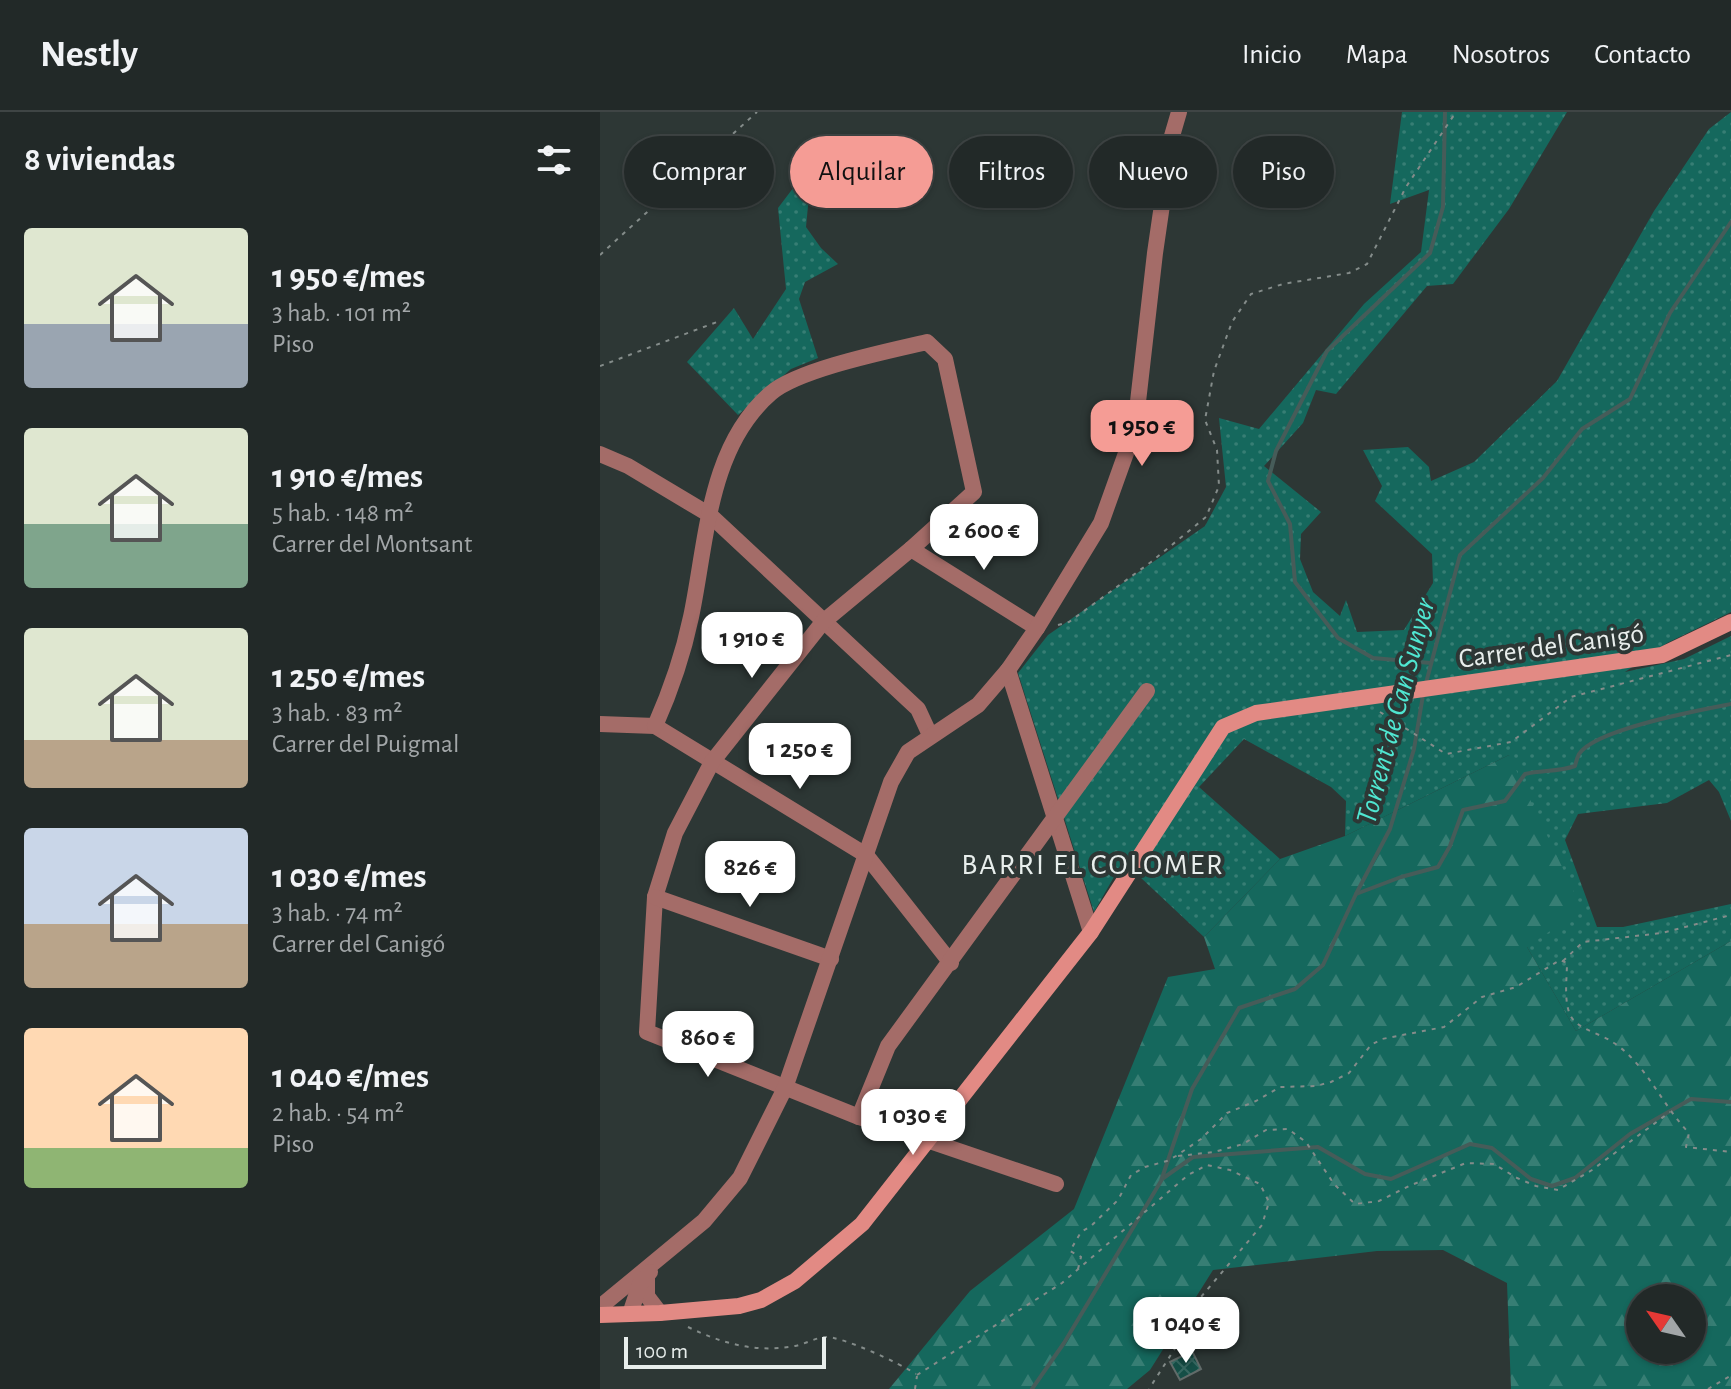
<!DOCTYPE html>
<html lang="es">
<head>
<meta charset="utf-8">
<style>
	:root { --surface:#222928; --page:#2a3130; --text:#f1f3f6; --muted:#a2a6a8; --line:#3f4545; --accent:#f59c95 }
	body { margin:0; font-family:"Alegreya Sans",sans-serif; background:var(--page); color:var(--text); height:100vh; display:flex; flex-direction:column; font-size:30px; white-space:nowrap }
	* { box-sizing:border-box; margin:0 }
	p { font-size:26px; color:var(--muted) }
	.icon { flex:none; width:44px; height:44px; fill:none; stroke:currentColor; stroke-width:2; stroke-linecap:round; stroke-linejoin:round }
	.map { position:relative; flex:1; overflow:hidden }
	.sheet { display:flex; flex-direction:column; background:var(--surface); width:600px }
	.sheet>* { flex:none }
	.top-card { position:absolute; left:24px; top:24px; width:760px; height:72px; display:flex; gap:16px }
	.needle { width:52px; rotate:304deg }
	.controls { position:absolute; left:1026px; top:1172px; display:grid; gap:16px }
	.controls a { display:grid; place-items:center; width:80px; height:80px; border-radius:50%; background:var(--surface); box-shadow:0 2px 6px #0004,0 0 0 2px var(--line); font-size:40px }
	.scale { position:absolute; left:24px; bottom:20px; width:202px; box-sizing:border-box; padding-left:8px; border:4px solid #e8eeec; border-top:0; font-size:22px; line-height:28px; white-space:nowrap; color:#e8eeec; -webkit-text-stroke:6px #2d3735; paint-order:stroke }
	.price { position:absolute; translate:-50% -68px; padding:0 18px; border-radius:16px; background:#fff; color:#222; font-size:26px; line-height:52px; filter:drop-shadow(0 2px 4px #0008) }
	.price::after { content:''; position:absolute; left:50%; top:48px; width:24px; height:18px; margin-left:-12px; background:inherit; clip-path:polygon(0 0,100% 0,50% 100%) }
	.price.current { background:var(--accent); color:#111 }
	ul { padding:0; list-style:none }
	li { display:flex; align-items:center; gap:24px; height:200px; padding:0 24px }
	li span { display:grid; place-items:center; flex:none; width:224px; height:160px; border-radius:8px; color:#555 }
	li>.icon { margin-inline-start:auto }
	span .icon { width:96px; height:96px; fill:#fffc; stroke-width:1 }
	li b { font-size:34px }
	h2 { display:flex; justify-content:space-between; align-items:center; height:96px; padding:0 24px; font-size:34px }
	.tag { padding:0 28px; border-radius:36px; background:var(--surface); box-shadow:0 2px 6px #0004,0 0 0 2px var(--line); font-size:28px; line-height:72px }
	.tag.current { background:var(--accent); color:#111 }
	header { display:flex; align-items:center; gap:48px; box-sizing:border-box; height:112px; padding:0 40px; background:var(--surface); border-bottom:2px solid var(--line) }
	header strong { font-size:38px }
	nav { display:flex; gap:44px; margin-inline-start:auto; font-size:28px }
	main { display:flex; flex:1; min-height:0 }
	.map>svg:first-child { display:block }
	.grass { fill:url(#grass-dots) }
	.forest { fill:url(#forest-firs); fill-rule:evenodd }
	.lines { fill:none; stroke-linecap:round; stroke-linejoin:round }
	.stream { stroke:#465c59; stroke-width:4 }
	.building { fill:url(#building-cross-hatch); stroke:#616b69; stroke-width:2 }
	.path { stroke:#848c8a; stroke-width:2; stroke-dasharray:4 6; stroke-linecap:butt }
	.street { stroke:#a46c68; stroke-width:16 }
	.secondary { stroke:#e28a84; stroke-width:16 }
	.labels { text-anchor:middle; stroke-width:8; stroke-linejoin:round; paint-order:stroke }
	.street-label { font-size:28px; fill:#e8eeec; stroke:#2d3735 }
	.water-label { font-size:30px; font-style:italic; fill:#4fe6d1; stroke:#2d3735 }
	.neighbourhood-label { font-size:30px; letter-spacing:2px; fill:#e8eeec; stroke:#2d3735 }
</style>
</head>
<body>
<header>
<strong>Nestly</strong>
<nav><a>Inicio</a><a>Mapa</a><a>Nosotros</a><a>Contacto</a></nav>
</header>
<main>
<section class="sheet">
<h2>8 viviendas<svg class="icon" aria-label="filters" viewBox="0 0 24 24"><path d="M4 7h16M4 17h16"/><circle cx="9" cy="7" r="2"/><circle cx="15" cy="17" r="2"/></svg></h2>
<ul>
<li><span style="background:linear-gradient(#dfe7d0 60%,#9aa5b1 0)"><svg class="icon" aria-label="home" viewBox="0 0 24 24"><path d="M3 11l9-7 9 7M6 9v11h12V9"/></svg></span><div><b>1 950 €/mes</b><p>3 hab. · 101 m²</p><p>Piso</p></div></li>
<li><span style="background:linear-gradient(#dfe7d0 60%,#7fa58c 0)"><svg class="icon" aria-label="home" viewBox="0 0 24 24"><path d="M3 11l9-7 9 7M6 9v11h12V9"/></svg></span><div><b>1 910 €/mes</b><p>5 hab. · 148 m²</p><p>Carrer del Montsant</p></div></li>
<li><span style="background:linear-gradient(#dfe7d0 70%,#b9a48a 0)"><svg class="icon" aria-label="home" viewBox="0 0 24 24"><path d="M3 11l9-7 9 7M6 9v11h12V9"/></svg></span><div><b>1 250 €/mes</b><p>3 hab. · 83 m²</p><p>Carrer del Puigmal</p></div></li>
<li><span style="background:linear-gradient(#c9d6e8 60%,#b9a48a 0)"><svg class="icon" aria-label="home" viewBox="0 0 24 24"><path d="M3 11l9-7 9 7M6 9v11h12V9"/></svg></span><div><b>1 030 €/mes</b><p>3 hab. · 74 m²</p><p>Carrer del Canigó</p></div></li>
<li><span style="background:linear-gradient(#ffd9b3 75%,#8fb573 0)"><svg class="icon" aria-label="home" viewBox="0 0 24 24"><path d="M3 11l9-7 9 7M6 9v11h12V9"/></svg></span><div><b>1 040 €/mes</b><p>2 hab. · 54 m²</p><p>Piso</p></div></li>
</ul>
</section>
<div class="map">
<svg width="1131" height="1277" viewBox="0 0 1131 1277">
	<defs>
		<pattern id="grass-dots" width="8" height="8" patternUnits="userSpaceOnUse" patternTransform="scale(2)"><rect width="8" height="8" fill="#15685d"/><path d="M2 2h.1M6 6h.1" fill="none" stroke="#377e74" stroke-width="1.8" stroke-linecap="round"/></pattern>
		<pattern id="forest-firs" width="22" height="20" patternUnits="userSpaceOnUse" patternTransform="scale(2)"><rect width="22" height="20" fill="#15685d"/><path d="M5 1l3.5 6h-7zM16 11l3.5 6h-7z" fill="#377e74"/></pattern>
		<pattern id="building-cross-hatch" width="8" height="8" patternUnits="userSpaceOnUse" patternTransform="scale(2)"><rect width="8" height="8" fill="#154f47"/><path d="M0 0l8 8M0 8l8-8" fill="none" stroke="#376962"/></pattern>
	</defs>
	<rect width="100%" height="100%" fill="#2d3735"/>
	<!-- grass -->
	<g class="grass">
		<path d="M 802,0 L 967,0 L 909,97 L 853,172 L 827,174 L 736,282 L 716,278 L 703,311 L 664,354 L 721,400 L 701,422 L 700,447 L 713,480 L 740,504 L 746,488 L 757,520 L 804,518 L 833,471 L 832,442 L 775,389 L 782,374 L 763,338 L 808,335 L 829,355 L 831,369 L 874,350 L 957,269 L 1054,99 L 1109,17 L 1131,0 L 1131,500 L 1067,531 L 1025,560 L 1084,547 L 1131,524 L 1131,709 L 1119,680 L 1109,668 L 1067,691 L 978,702 L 965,728 L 997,815 L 1023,815 L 1131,792 L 1131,829 L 976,919 L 927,835 L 909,643 L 745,724 L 746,689 L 731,675 L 644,627 L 599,675 L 680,747 L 604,825 L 523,749 L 494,800 L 418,561 L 448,523 L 605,414 L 626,375 L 619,306 L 659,317 L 764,192 L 821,140 L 829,78 L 790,92 Z"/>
		<path d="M 228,30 L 210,73 L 206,115 L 221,136 L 238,152 L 205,170 L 199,187 L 218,246 L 191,257 L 138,303 L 87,250 L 134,196 L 153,227 L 186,177 L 178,96 Z"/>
	</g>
	<!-- forest -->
	<path class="forest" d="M 909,643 L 982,797 L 927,835 L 976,919 L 1131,829 L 1131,1277 L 911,1277 L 907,1171 L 843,1138 L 777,1139 L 613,1158 L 550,1258 L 527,1277 L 289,1277 L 370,1179 L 474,1097 L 568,865 L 615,857 L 604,825 L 680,747 L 745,724 ZM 1092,1186 L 1092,1238 L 1040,1238 L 1040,1186 Z"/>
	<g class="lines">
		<!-- stream -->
		<g class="stream">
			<path d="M 831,551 L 773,546 L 738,526 L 695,470 L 690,412 L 668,369 L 676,339 L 727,239 L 830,141 L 843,95 L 845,0"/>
			<path d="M 826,571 L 860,443 L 943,366 L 982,317 L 1030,287 L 1070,201 L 1131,110"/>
			<path d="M 756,782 L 801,765 L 838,755 L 850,734 L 863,698 L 905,689 L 925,662 C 943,658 958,660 975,654 C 976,650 977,646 979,642 C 995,617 1100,598 1131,592"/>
			<path d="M 562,1067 L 593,1045 L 718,1035 L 765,1062 L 791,1067 L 870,1032 L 892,1036 L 931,1067 L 952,1074 L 975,1066 L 1030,1022 L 1091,987 L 1131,990"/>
			<path d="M 432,1277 L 464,1231 L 561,1069 L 592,977 L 639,896 L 695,877 L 723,853 L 756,782 L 790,717 L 814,637 L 823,583"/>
		</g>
	</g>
	<!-- building -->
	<path class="building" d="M 592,1239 L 601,1257 L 580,1268 L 570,1250 Z"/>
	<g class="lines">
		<!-- path -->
		<g class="path">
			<path d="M 0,143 L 157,0"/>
			<path d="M 0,254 L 117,210"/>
			<path d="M 458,513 L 469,510 L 551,450 L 606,405 L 619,374 L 617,338 L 605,308 L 614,259 L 632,210 L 651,182 L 683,172 L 749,161 L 767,152 L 806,75 L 856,0"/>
			<path d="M 780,600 L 846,642 L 911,630 L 971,585 L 1131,543"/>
			<path d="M 963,849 L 983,830 L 1062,821 L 1131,803"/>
			<path d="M 578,1044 L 614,1040 L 643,1032 L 666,1018 L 688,1017 L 706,1030 L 734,1072 L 755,1092 L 779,1089 L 809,1074 L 866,1051 L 894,1052 L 917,1066 L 936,1074 L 958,1078 L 992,1058 L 1070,1000"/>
			<path d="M 478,1157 L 481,1145 L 470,1139 L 481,1120 L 491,1114 L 518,1088 L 531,1063 L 545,1055 L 567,1049 L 576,1044 L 601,1027 L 627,1001 L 656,989 L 680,975 L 716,974 L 731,970 L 749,961 L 771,933 L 782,927 L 844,915 L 882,885 L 916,875 L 960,848 L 967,851 C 967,866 963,893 972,906 C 980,918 1002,922 1014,931 C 1046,952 1062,993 1089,1021 L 1086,1035 L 1131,1040"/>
			<path d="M 88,1215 C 123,1232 157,1241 195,1234 C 205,1232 215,1226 225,1225 C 242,1224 301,1252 316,1262"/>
			<path d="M 317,1263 L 462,1171 L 588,1063 L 607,1053 L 630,1058 L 660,1072 L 669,1090 L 662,1113 L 601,1185 L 588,1216 L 549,1277"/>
			<path d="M 315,1277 L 317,1264"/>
			<path d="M 1108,1277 L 1130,1264"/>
		</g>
		<!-- street -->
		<g class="street">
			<path d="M 0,342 L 28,354 L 110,403 L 318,597 L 330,623"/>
			<path d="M 311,437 L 437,516"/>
			<path d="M 408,558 L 491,820"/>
			<path d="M 0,612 L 55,614 L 266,743 L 351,851"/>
			<path d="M 55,614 C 71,578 83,543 91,505 C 107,429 108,335 171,281 C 199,257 289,239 327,230 L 345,247 L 374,380 L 311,437 L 223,510 L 112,650 L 75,721 L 55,785 L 47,920 L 259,1005 L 456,1072"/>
			<path d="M 55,785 L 231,847"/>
			<path d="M 259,1005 L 288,934 L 547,579"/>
			<path d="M 47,1163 L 47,1184 L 60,1201"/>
			<path d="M 0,1195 L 104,1109 L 140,1066 L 185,976 L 291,670 L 308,640 L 378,593 L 408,558 L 437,516 L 501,411 L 535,316 L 555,141 L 572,24 L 579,0"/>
			<path d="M 30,1202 L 40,1172 L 50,1160"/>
		</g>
		<!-- secondary -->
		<path class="secondary" d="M 0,1203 L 60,1201 L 139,1194 L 161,1188 L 195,1169 L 262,1112 L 491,820 L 623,615 L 656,601 L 1062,543 L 1131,510"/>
	</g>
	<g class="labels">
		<!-- street labels -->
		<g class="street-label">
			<text transform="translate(951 533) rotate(-8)" y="10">Carrer del Canigó</text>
		</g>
		<!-- water labels -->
		<g class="water-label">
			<text transform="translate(795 599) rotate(-75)" y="10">Torrent de Can Sunyer</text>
		</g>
		<!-- neighbourhood labels -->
		<g class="neighbourhood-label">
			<text x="493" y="762">BARRI EL COLOMER</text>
		</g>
	</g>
</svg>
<div class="controls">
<a><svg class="needle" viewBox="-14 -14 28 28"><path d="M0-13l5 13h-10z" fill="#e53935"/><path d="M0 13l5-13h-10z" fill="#a2a6a8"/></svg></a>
</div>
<div class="scale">100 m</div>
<b class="price current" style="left:542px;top:356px">1 950 €</b>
<b class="price" style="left:384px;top:460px">2 600 €</b>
<b class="price" style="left:152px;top:568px">1 910 €</b>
<b class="price" style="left:200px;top:679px">1 250 €</b>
<b class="price" style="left:150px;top:797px">826 €</b>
<b class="price" style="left:108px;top:967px">860 €</b>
<b class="price" style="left:313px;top:1045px">1 030 €</b>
<b class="price" style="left:586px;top:1253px">1 040 €</b>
<div class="top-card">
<a class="tag">Comprar</a>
<a class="tag current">Alquilar</a>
<a class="tag">Filtros</a>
<a class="tag">Nuevo</a>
<a class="tag">Piso</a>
</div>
</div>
</main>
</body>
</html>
